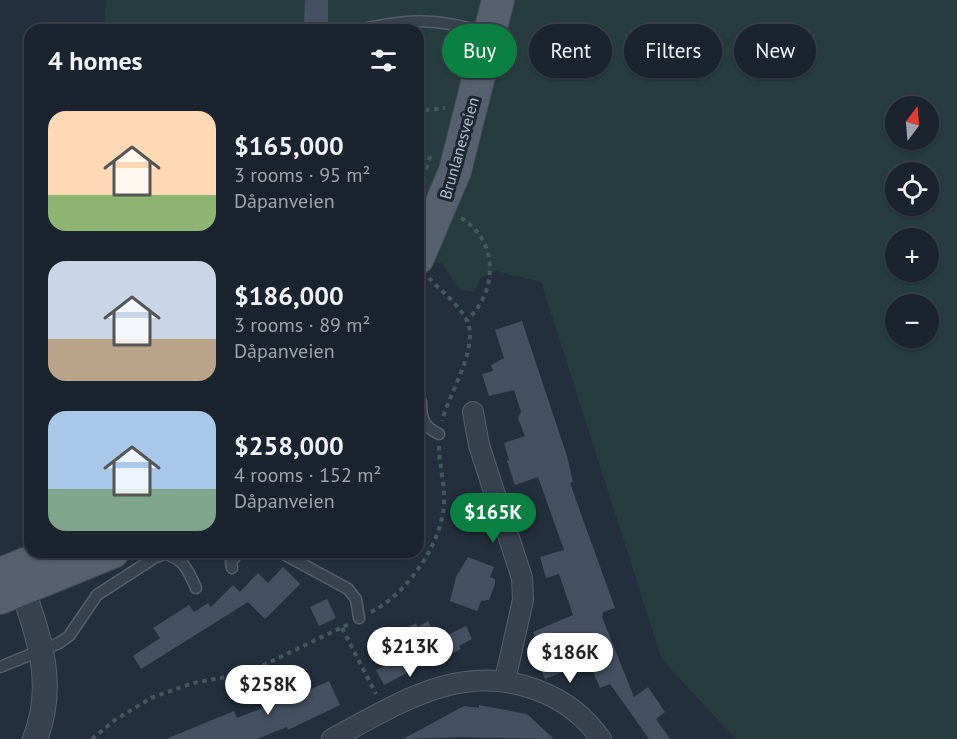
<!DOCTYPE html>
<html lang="en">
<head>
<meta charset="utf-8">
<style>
	:root { --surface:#1b232e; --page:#282f3a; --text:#f1f3f6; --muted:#a0a4aa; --line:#39404a; --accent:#0b8043 }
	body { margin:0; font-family:"PT Sans",sans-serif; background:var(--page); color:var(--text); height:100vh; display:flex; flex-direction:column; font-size:22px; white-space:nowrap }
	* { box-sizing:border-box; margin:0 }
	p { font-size:20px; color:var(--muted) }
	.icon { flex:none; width:33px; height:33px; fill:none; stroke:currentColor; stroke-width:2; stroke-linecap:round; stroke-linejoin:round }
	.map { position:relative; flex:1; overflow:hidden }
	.panel { position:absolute; left:24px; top:24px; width:400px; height:534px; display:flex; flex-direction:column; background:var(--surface); border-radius:18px; box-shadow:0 2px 4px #0004,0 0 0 2px var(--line) }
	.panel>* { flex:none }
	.hud { position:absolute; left:442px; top:24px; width:424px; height:54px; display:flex; gap:12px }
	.needle { width:39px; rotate:16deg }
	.buttons { position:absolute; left:885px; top:96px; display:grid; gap:12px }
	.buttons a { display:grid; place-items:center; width:54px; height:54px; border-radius:50%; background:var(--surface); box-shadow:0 2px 4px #0004,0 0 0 2px var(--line); font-size:30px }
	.price { position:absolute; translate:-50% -51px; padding:0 14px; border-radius:21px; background:#fff; color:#222; font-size:20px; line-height:39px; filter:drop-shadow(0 2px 3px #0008) }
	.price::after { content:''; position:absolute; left:50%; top:36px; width:18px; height:14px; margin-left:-9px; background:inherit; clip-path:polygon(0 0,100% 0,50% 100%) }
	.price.current { background:var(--accent); color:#fff }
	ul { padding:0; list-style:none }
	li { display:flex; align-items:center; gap:18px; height:150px; padding:0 24px }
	li span { display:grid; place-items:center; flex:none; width:168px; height:120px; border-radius:18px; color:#555 }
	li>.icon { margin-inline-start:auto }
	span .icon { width:72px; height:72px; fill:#fffc; stroke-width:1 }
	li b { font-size:26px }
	h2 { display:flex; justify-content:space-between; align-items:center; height:72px; padding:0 24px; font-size:26px }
	.tag { padding:0 21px; border-radius:27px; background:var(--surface); box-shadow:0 2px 4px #0004,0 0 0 2px var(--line); font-size:21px; line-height:54px }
	.tag.current { background:var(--accent); color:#fff }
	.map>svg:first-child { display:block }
	.green { fill:#263c3f; fill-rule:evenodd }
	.building { fill:#455162 }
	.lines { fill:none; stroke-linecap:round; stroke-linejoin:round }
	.service-casing { stroke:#565f6c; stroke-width:13 }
	.minor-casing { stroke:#565f6c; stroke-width:22 }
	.tertiary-casing { stroke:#565f6c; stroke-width:26 }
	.primary-casing { stroke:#414a57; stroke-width:34 }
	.path { stroke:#44595c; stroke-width:4; stroke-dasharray:4.5 4.5; stroke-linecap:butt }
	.service { stroke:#38414e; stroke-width:10 }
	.minor { stroke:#38414e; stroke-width:20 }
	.tertiary { stroke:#38414e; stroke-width:24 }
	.primary { stroke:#56606e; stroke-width:32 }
	.labels { text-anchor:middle; stroke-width:6; stroke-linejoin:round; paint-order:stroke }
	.street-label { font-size:16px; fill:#b4bcc9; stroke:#1d2633 }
</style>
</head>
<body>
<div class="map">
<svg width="957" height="739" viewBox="0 0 957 739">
	<rect width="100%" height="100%" fill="#242f3e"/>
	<!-- green -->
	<path class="green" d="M 106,0 L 957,0 L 957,739 L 736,739 L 662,660 L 541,282 L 496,271 L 481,277 L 474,292 L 461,290 L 441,263 L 419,260 L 418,30 L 104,30 ZM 896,106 L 928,106 L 928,140 L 896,140 ZM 896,172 L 928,172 L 928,206 L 896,206 ZM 896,238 L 928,238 L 928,272 L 896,272 ZM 896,304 L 928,304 L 928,338 L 896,338 Z"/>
	<!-- building -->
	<g class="building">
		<path d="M 305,0 L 328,0 L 328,22 L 304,22 Z"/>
		<path d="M 522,321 L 567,456 L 573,482 L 570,483 L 581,514 L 615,608 L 603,612 L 602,617 L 634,697 L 648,687 L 665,712 L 656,719 L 670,739 L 649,739 L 610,684 L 600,688 L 589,662 L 545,679 L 537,659 L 543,656 L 533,632 L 573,615 L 559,574 L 546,578 L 540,557 L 564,550 L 538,477 L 515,485 L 507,461 L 509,460 L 504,443 L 525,436 L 518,418 L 521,412 L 514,390 L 489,396 L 482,374 L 493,371 L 491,365 L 504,358 L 495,330 Z"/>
		<path d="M 468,557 L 494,567 L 490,577 L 495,579 L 495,584 L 489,600 L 481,601 L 477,611 L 450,601 L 456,577 Z"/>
		<path d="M 283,567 L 300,584 L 265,619 L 248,602 L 141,669 L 133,656 L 160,638 L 153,628 L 189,605 L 194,612 L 208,603 L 211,607 L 233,585 L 240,592 L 258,573 L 268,583 Z"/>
		<path d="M 327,599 L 336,618 L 319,626 L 310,607 Z"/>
		<path d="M 428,621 L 438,640 L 466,626 L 472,639 L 459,646 L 461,649 L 447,656 L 445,653 L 384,685 L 376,670 L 395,661 L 386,643 L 397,637 L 395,634 L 416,623 L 418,627 Z"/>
		<path d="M 329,681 L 340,705 L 288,730 L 287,727 L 257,739 L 166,739 L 234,711 L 237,718 L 273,704 L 271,701 L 304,685 L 307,691 Z"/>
		<path d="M 479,705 L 527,714 L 554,739 L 462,737 L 403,739 L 464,706 L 479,708 Z"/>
	</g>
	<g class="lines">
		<defs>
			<g id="service">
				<path d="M 358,30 C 409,19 436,17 486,33"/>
				<path d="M 421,402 C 421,419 424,427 439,434"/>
				<path d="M 280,552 L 348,589 L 356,599 L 359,618"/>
				<path d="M 232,568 L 231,562 L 239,552"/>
				<path d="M 0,667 L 59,643 L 69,636 L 97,595 L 154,558 L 164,554 C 184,558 189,572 196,588"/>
			</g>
			<g id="minor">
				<path d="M 473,412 L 479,445 L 522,578 L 523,600 L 505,680"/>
				<path d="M 332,739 C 398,704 460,661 537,690 C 564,700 584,715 601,739"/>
			</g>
			<path id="tertiary" d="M 17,573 C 36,630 58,680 35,739"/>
			<g id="primary">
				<path d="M 418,258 L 455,171 L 498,0"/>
				<path d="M 0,574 L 55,552"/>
				<path d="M 0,598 L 113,552"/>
			</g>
		</defs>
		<!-- service casing -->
		<use href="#service" class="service-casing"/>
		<!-- minor casing -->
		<use href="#minor" class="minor-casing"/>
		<!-- tertiary casing -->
		<use href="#tertiary" class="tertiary-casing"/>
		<!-- primary casing -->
		<use href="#primary" class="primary-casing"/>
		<!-- path -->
		<g class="path">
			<path d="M 418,116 L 426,110 L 445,108"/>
			<path d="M 426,169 L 431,154"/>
			<path d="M 461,218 C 499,241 498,291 467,320"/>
			<path d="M 429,278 C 441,291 458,304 466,319 C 481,345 449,393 442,421"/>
			<path d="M 371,612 C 405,595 438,549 443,512 C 447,490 439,468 439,446"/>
			<path d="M 342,628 L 376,694"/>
			<path d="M 92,739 L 115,720 L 151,698 L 193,683 L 247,673 L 349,624"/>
		</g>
		<!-- service -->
		<use href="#service" class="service"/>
		<!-- minor -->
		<use href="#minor" class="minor"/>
		<!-- tertiary -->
		<use href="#tertiary" class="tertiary"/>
		<!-- primary -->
		<use href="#primary" class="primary"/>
	</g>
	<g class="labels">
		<!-- street labels -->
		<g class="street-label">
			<text transform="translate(459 148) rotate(-74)" y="6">Brunlanesveien</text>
		</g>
	</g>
</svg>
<div class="buttons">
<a><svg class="needle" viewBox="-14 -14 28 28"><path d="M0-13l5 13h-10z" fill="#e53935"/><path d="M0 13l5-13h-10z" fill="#a0a4aa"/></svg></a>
<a><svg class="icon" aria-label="locate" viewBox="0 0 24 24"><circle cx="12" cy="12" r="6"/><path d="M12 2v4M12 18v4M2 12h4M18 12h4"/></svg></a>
<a>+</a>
<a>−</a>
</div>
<b class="price current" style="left:493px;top:544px">$165K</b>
<b class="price" style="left:410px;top:678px">$213K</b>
<b class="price" style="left:570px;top:684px">$186K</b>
<b class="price" style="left:268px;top:716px">$258K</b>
<div class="hud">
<a class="tag current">Buy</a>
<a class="tag">Rent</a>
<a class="tag">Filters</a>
<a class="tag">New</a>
</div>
<section class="panel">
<h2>4 homes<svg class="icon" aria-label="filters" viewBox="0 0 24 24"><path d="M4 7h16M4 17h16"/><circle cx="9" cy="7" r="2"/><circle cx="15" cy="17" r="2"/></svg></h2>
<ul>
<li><span style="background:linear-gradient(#ffd9b3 70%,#8fb573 0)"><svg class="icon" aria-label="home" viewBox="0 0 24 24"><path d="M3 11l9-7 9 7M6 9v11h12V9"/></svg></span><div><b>$165,000</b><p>3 rooms · 95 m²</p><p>Dåpanveien</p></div></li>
<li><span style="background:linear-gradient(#c9d6e8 65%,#b9a48a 0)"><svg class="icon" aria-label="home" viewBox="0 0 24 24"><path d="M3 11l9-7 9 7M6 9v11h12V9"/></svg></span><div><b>$186,000</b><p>3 rooms · 89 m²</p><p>Dåpanveien</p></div></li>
<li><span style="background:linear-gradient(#a9c7e8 65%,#7fa58c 0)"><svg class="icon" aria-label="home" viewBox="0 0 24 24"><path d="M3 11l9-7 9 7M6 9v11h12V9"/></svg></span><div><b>$258,000</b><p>4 rooms · 152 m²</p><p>Dåpanveien</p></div></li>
</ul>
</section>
</div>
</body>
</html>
